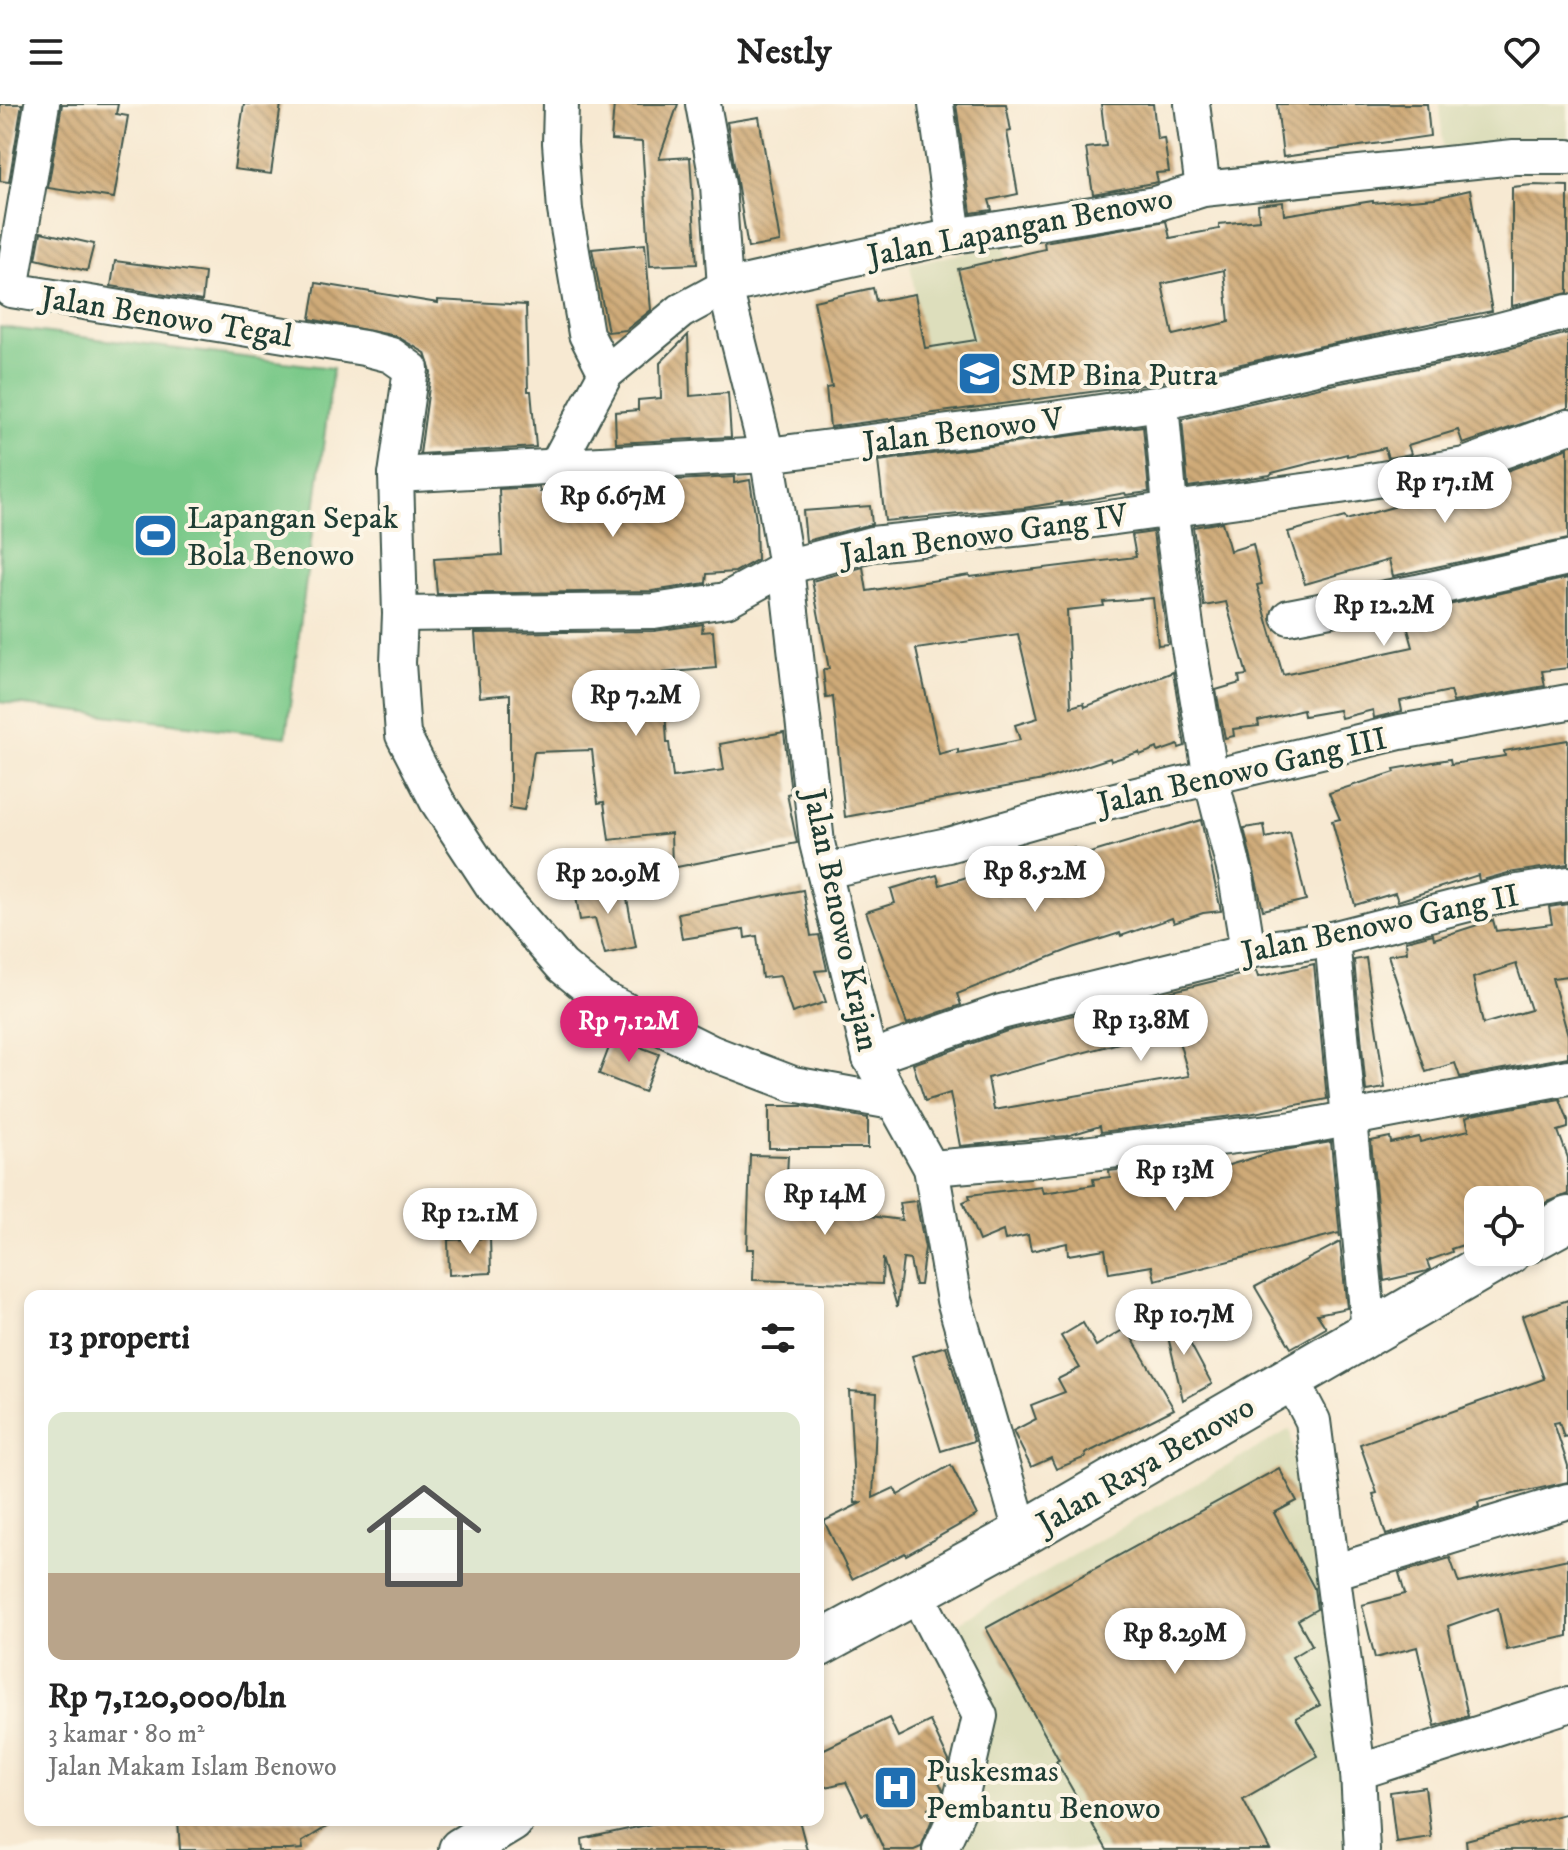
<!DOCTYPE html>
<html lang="id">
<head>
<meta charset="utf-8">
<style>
	:root { --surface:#fff; --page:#f6f6f6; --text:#222; --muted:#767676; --accent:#db2777 }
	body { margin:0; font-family:"IM FELL DW Pica",serif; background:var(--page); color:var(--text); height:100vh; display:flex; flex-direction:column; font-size:30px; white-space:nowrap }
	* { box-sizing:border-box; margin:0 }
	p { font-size:26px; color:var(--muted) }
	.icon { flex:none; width:44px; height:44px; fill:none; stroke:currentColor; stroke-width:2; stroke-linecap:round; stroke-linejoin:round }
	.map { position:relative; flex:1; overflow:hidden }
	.details { position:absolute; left:24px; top:1186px; width:800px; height:536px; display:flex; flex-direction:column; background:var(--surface); border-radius:16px; box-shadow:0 4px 12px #0003 }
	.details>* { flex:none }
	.tools { position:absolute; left:1464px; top:1082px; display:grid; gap:16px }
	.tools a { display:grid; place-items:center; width:80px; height:80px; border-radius:16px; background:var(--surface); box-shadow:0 4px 12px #0003; font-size:40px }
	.price { position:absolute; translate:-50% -68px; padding:0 18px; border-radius:28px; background:#fff; color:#222; font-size:26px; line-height:52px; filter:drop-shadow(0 2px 4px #0008) }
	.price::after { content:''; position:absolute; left:50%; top:48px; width:24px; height:18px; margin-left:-12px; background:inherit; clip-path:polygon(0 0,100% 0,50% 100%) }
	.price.selected { background:var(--accent); color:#fff }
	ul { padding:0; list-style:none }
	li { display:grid; align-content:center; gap:16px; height:424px; padding:0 24px }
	li span { display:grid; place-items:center; height:248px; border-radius:16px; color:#555 }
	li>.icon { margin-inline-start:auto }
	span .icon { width:144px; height:144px; fill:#fffc; stroke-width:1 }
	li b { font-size:34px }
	h2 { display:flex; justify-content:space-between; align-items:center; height:96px; padding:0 24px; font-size:34px }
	header { display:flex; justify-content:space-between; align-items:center; height:104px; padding:0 24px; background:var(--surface); font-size:36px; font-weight:700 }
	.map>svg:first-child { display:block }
	.built { fill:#dddebc }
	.garden { fill:#7ac989; stroke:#4c835e; stroke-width:2 }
	.building { fill:url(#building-back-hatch); fill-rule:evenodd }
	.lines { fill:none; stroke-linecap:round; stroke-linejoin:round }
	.minor-casing { stroke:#3f574c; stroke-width:38 }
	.major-casing { stroke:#3f574c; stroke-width:48 }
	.minor { stroke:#fff; stroke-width:34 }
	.major { stroke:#fff; stroke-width:44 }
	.labels { text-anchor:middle; stroke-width:8; stroke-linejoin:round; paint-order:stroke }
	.street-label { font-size:32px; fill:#1f3d34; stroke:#fcf5e5 }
	.poi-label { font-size:32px; fill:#1f3d34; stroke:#fcf5e5; text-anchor:start }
</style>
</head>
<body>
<header><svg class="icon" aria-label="menu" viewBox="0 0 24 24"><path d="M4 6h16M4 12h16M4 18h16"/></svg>Nestly<svg class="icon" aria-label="heart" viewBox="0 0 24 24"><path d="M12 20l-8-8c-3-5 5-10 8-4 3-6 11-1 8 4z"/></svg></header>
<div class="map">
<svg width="1568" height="1746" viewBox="0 0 1568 1746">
	<defs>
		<pattern id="building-back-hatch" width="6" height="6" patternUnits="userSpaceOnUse" patternTransform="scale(2)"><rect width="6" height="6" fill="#cfaa78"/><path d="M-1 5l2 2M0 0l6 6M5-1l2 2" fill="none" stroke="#a78c63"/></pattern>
	</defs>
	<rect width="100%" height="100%" fill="#fcf5e5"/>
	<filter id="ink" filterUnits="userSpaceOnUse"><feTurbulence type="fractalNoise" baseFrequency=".0125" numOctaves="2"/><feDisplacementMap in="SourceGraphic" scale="16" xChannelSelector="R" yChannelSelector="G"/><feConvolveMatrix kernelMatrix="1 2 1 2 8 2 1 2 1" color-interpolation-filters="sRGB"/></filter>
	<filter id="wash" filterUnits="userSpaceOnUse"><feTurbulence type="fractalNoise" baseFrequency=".006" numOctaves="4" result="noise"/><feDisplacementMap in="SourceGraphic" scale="32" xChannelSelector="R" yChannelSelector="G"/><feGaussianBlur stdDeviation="1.8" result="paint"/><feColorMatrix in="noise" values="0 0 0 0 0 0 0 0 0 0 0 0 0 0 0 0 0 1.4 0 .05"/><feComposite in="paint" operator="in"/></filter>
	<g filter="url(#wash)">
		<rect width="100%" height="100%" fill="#f7e9d2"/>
		<!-- built -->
		<g class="built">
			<path d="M 1440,0 L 1568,0 L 1568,41 L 1443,43 Z"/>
			<path d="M 1004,141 L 1039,309 L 937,321 L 910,160 Z"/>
			<path d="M 1290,1325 L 1303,1405 L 1336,1552 L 1346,1746 L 958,1746 L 986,1606 L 959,1518 Z"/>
		</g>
		<!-- garden -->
		<path class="garden" d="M 0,223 L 333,264 L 286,633 L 0,598 Z"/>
		<g id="blocks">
			<!-- building -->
			<g class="building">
				<path d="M 0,0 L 22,0 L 9,78 L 0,77 Z"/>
				<path d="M 62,0 L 118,0 L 116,10 L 128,12 L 114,94 L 48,84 Z"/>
				<path d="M 244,0 L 281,0 L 271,70 L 234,65 Z"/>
				<path d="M 614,0 L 678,0 L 659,55 L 690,53 L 697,160 L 650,162 L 642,38 L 611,36 Z"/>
				<path d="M 956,0 L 1006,0 L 1011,27 L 1007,28 L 1018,90 L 989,96 L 992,106 L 971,109 Z"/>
				<path d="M 1101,0 L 1153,0 L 1157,35 L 1164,34 L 1169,68 L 1156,69 L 1158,78 L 1093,90 L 1086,44 L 1106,42 Z"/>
				<path d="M 1277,0 L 1427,0 L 1430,32 L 1283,53 Z"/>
				<path d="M 759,13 L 780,138 L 748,144 L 727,18 Z"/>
				<path d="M 1532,81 L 1568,82 L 1568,189 L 1512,202 L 1512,83 Z"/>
				<path d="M 1470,86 L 1492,207 L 1312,244 L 1157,279 L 830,323 L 826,284 L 832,283 L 814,197 L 873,184 L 876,197 L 915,190 L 925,244 L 976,236 L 958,165 L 1045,145 L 1044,138 L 1166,117 L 1170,134 L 1219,125 L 1219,120 L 1259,116 L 1258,101 L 1283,98 L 1284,111 L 1373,97 L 1373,99 L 1435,94 ZM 1224,166 L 1229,218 L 1173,231 L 1162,180 Z"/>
				<path d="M 41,128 L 94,140 L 87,167 L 36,155 Z"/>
				<path d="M 645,140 L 651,206 L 626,226 L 608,228 L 592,145 Z"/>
				<path d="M 115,157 L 205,169 L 202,197 L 111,182 Z"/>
				<path d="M 316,179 L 438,199 L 438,196 L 526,201 L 528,287 L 531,287 L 536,343 L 420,350 L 431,268 L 425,249 L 396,232 L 310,215 Z"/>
				<path d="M 1568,229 L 1568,304 L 1463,340 L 1458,326 L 1408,341 L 1411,350 L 1388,354 L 1385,344 L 1347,352 L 1347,350 L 1272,369 L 1270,371 L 1188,383 L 1182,315 L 1320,283 L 1485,251 Z"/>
				<path d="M 688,231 L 690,292 L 728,289 L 731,333 L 616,339 L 615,308 L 638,306 L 638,296 L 661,294 L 660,259 Z"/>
				<path d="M 1143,322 L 1149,388 L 1126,391 L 1125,389 L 1070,399 L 1061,400 L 1061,398 L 1024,404 L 885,417 L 878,357 Z"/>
				<path d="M 1568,344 L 1568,435 L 1393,472 L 1389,456 L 1305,480 L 1288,428 L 1345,413 L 1346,416 L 1404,400 L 1402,392 L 1472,380 Z"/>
				<path d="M 734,373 L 734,379 L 750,376 L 756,416 L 757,456 L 735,468 L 707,470 L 706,479 L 652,487 L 437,490 L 434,455 L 502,451 L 499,385 L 539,383 L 540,388 L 597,386 L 597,380 Z"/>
				<path d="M 870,402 L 872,420 L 806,437 L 803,407 Z"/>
				<path d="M 1222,418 L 1230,447 L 1253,440 L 1262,480 L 1257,481 L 1283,571 L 1413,543 L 1404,511 L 1568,474 L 1568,564 L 1542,567 L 1545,582 L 1453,598 L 1450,587 L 1400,597 L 1402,607 L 1374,614 L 1373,606 L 1341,614 L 1339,606 L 1304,612 L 1303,606 L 1258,617 L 1259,622 L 1233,625 L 1234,632 L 1225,634 L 1216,586 L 1240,579 L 1239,572 L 1247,571 L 1226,498 L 1204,502 L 1193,423 Z"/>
				<path d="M 1153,428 L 1168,540 L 1158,541 L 1153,494 L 1103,498 L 1104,502 L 1067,506 L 1071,603 L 1084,599 L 1085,603 L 1173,568 L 1185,642 L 1179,644 L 1178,641 L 1158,648 L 1157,644 L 1140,651 L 1139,648 L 1111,657 L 1110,654 L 1043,676 L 845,713 L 833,593 L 826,594 L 823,566 L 829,565 L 812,477 L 863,463 L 867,487 L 969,471 L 970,473 L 1136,453 L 1132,431 ZM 1018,530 L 1038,614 L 1015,621 L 1020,636 L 958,649 L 958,645 L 939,650 L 916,545 Z"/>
				<path d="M 703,520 L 702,528 L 713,527 L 716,564 L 663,569 L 667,639 L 669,639 L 673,673 L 724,666 L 720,640 L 784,628 L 791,689 L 787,690 L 797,739 L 672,764 L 671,729 L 609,736 L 604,698 L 598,699 L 592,646 L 534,648 L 524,706 L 510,704 L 510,590 L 480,593 L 475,529 L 654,527 Z"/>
				<path d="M 1568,636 L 1568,760 L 1508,769 L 1479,777 L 1478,771 L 1398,797 L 1395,789 L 1355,801 L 1332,717 L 1340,715 L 1329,689 L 1395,668 L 1394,665 L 1450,655 L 1451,660 L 1505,652 L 1504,647 Z"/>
				<path d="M 1201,716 L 1221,807 L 1203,809 L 1174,819 L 1172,814 L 1121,832 L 1120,829 L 1073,844 L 957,890 L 961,901 L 907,920 L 866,808 L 895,799 L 891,785 L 937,771 L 940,781 L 991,766 L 994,773 L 1074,744 L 1077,753 Z"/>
				<path d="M 1264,721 L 1266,734 L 1290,728 L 1306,796 L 1263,806 L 1244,724 Z"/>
				<path d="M 624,779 L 636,843 L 605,850 L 595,814 L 580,816 L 575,787 Z"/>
				<path d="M 803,786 L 811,832 L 819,831 L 826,861 L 827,866 L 815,867 L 826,898 L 792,909 L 780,872 L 762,874 L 757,832 L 745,834 L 744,825 L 682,835 L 678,809 Z"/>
				<path d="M 1568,800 L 1568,872 L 1552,874 L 1568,931 L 1568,953 L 1460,973 L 1455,959 L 1426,968 L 1388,851 L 1407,848 L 1406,837 L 1433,830 L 1434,835 L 1493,816 L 1496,827 L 1552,820 L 1549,803 ZM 1516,860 L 1531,906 L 1483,920 L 1473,874 Z"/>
				<path d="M 1366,854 L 1385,984 L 1366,987 L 1354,856 Z"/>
				<path d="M 1314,860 L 1327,995 L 1249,1010 L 1101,1028 L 1100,1022 L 1067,1032 L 960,1042 L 950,989 L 925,997 L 913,960 L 1007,927 L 1256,867 L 1258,873 ZM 1175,924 L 1189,972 L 994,1006 L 988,974 Z"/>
				<path d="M 613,933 L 659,950 L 644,988 L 599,970 Z"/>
				<path d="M 1560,995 L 1568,1016 L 1568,1024 L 1558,1027 L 1568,1054 L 1568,1090 L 1530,1105 L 1530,1096 L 1478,1096 L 1478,1136 L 1451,1145 L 1452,1148 L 1427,1157 L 1430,1165 L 1427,1167 L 1384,1177 L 1371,1037 L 1390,1033 L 1391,1039 L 1419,1033 L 1420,1038 L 1469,1026 L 1466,1014 L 1472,1011 Z"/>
				<path d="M 769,1002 L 803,1002 L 868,1014 L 868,1044 L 769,1044 Z"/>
				<path d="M 1331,1038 L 1340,1133 L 1339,1129 L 1155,1176 L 1152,1162 L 1109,1169 L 1105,1145 L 1068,1151 L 1067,1139 L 1031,1147 L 1028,1131 L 1005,1136 L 1003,1127 L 979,1137 L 963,1098 L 970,1095 L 969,1091 L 1041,1082 L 1043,1089 L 1094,1081 L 1093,1075 L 1110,1073 L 1109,1067 L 1160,1061 L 1161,1084 L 1221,1070 L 1219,1064 L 1273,1048 Z"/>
				<path d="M 750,1051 L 788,1052 L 785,1109 L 870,1112 L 902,1116 L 899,1099 L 916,1097 L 925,1144 L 920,1181 L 915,1181 L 910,1156 L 903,1155 L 897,1203 L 883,1154 L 882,1180 L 753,1176 L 754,1145 L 747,1145 Z"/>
				<path d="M 490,1134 L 491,1169 L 449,1171 L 448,1136 Z"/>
				<path d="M 1340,1138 L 1347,1204 L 1317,1210 L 1326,1224 L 1291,1244 L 1255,1183 Z"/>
				<path d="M 1568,1196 L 1568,1332 L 1564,1333 L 1559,1318 L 1554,1319 L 1568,1362 L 1568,1378 L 1478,1398 L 1479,1403 L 1386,1431 L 1373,1390 L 1377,1389 L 1360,1340 L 1544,1275 L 1522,1212 Z"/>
				<path d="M 1169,1200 L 1212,1280 L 1183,1296 L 1161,1203 Z"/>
				<path d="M 1083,1219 L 1096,1242 L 1126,1224 L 1174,1305 L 1085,1350 L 1086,1353 L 1056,1365 L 1051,1354 L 1031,1363 L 1013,1327 L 1036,1315 L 1031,1301 L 1065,1288 L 1058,1275 L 1080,1264 L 1061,1232 Z"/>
				<path d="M 946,1242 L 974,1337 L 941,1347 L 912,1252 Z"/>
				<path d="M 849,1287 L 877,1289 L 873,1394 L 894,1384 L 898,1391 L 951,1361 L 977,1411 L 906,1451 L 905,1449 L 852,1475 L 824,1417 L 863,1398 L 855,1399 Z"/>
				<path d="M 1279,1364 L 1297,1397 L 1274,1409 L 1314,1484 L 1317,1505 L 1298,1516 L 1312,1541 L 1292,1553 L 1320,1601 L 1296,1614 L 1318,1652 L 1243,1695 L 1270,1746 L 1107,1746 L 1056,1657 L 1059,1656 L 986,1524 Z"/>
				<path d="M 1450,1454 L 1459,1479 L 1568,1455 L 1568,1532 L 1507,1546 L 1498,1504 L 1448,1522 L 1468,1612 L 1435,1622 L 1417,1543 L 1375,1554 L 1362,1501 L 1405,1490 L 1399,1469 Z"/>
				<path d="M 889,1614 L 898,1633 L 930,1617 L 949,1657 L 947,1667 L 936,1672 L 943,1686 L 940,1698 L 928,1704 L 933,1713 L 921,1743 L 914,1746 L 884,1746 L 867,1709 L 862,1711 L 846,1678 L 818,1685 L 818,1648 Z"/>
				<path d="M 1425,1683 L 1431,1733 L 1396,1738 L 1390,1688 Z"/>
				<path d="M 1568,1709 L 1568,1746 L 1467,1746 L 1466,1736 Z"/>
				<path d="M 178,1716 L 338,1716 L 302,1738 L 303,1745 L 289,1746 L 180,1746 Z"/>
				<path d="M 670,1716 L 799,1716 L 807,1746 L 583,1746 L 582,1735 Z"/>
			</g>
		</g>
	</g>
	<g filter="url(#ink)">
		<use href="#blocks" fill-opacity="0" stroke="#3f574c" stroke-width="2"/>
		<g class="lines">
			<defs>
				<g id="minor">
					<path d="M 42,0 L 11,186 L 364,244 L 391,251 L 411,265 L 396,371 L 400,510 L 398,559 L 403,631 L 437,697 L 492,781 L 562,862 L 601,894 L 712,949 L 793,980 L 892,998"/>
					<path d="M 561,0 L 560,39 L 565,106 L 586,230 L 606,269"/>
					<path d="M 703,0 L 718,81 L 725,183 L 767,351 L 786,463 L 817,739 L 870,954 L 931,1064 L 954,1196 L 1022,1430"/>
					<path d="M 936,0 L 954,132"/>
					<path d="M 1192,0 L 1203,85"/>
					<path d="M 1161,299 L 1170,404 L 1188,537 L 1211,674 L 1236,772 L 1248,847"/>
					<path d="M 556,362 L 606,269 L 681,207 L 725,183 L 954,132 L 1155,100 L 1203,85 L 1514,53 L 1568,53"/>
					<path d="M 396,371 L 767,351 L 1052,315 L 1161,299 L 1316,263 L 1481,231 L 1568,208"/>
					<path d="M 400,510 L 654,507 L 726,496 L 786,463 L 872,440 L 1072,419 L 1340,382 L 1465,361 L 1568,323"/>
					<path d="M 1289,513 L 1417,488 L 1568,454"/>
					<path d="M 824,767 L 948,741 L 1061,709 L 1400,628 L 1568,598"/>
					<path d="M 1332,835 L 1369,1227"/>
					<path d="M 870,954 L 1001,908 L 1248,847 L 1332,835 L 1511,789 L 1568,780"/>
					<path d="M 931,1064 L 1041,1055 L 1294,1025 L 1568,973"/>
					<path d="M 1291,1275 L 1313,1317 L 1358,1668 L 1362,1746"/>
					<path d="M 1333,1468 L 1568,1397"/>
					<path d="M 916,1489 L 980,1612 L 959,1704 L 940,1746"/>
					<path d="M 1358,1668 L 1568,1601"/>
				</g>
				<g id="major">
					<path d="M 1530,1136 L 1568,1115"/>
					<path d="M 818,1541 L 1022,1430 L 1509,1148"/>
					<path d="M 461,1746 L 511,1716"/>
				</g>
			</defs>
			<!-- minor casing -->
			<use href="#minor" class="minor-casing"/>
			<!-- major casing -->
			<use href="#major" class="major-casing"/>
			<!-- minor -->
			<use href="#minor" class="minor"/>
			<!-- major -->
			<use href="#major" class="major"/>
		</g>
	</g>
	<!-- icons -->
	<defs>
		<symbol id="school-square" viewBox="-11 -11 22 22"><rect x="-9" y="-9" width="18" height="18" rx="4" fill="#1f6fb2" stroke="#fcf5e5"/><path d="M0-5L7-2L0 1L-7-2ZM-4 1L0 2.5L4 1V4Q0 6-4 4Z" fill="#fff"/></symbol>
		<symbol id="stadium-square" viewBox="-11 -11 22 22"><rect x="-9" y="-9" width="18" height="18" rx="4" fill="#1f6fb2" stroke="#fcf5e5"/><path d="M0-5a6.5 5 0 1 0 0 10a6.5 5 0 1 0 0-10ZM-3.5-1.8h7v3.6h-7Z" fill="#fff"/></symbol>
		<symbol id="hospital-square" viewBox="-11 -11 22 22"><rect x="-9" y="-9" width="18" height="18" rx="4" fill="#1f6fb2" stroke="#fcf5e5"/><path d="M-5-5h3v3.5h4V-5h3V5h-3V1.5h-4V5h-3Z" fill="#fff"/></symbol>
	</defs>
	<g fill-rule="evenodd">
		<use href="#school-square" x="954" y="244" width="51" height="51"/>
		<use href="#stadium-square" x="130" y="406" width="51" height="51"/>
		<use href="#hospital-square" x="870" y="1658" width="51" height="51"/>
	</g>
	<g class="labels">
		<!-- street labels -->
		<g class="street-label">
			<text transform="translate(1020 122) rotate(-11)" y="11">Jalan Lapangan Benowo</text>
			<text transform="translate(167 212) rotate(9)" y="11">Jalan Benowo Tegal</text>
			<text transform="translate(963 326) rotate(-7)" y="11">Jalan Benowo V</text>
			<text transform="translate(984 430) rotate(-8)" y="11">Jalan Benowo Gang IV</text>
			<text transform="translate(1242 666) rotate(-13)" y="11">Jalan Benowo Gang III</text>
			<text transform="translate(842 816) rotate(78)" y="11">Jalan Benowo Krajan</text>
			<text transform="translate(1380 819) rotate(-12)" y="11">Jalan Benowo Gang II</text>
			<text transform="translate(1145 1360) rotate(-30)" y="11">Jalan Raya Benowo</text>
		</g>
		<!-- poi labels -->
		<g class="poi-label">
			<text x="1011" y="281">SMP Bina Putra</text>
			<text x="187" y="424">Lapangan Sepak<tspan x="187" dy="37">Bola Benowo</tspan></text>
			<text x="926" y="1677">Puskesmas<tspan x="926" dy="37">Pembantu Benowo</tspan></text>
		</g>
	</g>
</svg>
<div class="tools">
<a><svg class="icon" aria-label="locate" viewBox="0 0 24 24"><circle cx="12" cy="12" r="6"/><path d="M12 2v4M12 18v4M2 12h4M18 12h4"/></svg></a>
</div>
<b class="price" style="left:1445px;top:421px">Rp 17.1M</b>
<b class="price" style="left:613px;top:435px">Rp 6.67M</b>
<b class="price" style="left:1384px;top:544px">Rp 12.2M</b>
<b class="price" style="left:636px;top:634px">Rp 7.2M</b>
<b class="price" style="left:1035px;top:810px">Rp 8.52M</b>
<b class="price" style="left:608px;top:812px">Rp 20.9M</b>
<b class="price" style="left:1141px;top:959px">Rp 13.8M</b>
<b class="price selected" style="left:629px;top:960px">Rp 7.12M</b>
<b class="price" style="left:1175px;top:1109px">Rp 13M</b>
<b class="price" style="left:825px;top:1133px">Rp 14M</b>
<b class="price" style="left:470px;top:1152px">Rp 12.1M</b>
<b class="price" style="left:1184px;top:1253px">Rp 10.7M</b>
<b class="price" style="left:1175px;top:1572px">Rp 8.29M</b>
<section class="details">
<h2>13 properti<svg class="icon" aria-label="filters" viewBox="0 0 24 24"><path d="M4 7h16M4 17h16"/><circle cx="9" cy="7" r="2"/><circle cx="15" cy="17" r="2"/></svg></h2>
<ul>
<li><span style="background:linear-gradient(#dfe7d0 65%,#b9a48a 0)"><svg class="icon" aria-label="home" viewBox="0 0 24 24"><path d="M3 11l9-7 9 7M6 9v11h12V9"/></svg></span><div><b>Rp 7,120,000/bln</b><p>3 kamar · 80 m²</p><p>Jalan Makam Islam Benowo</p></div></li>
</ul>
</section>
</div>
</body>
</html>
